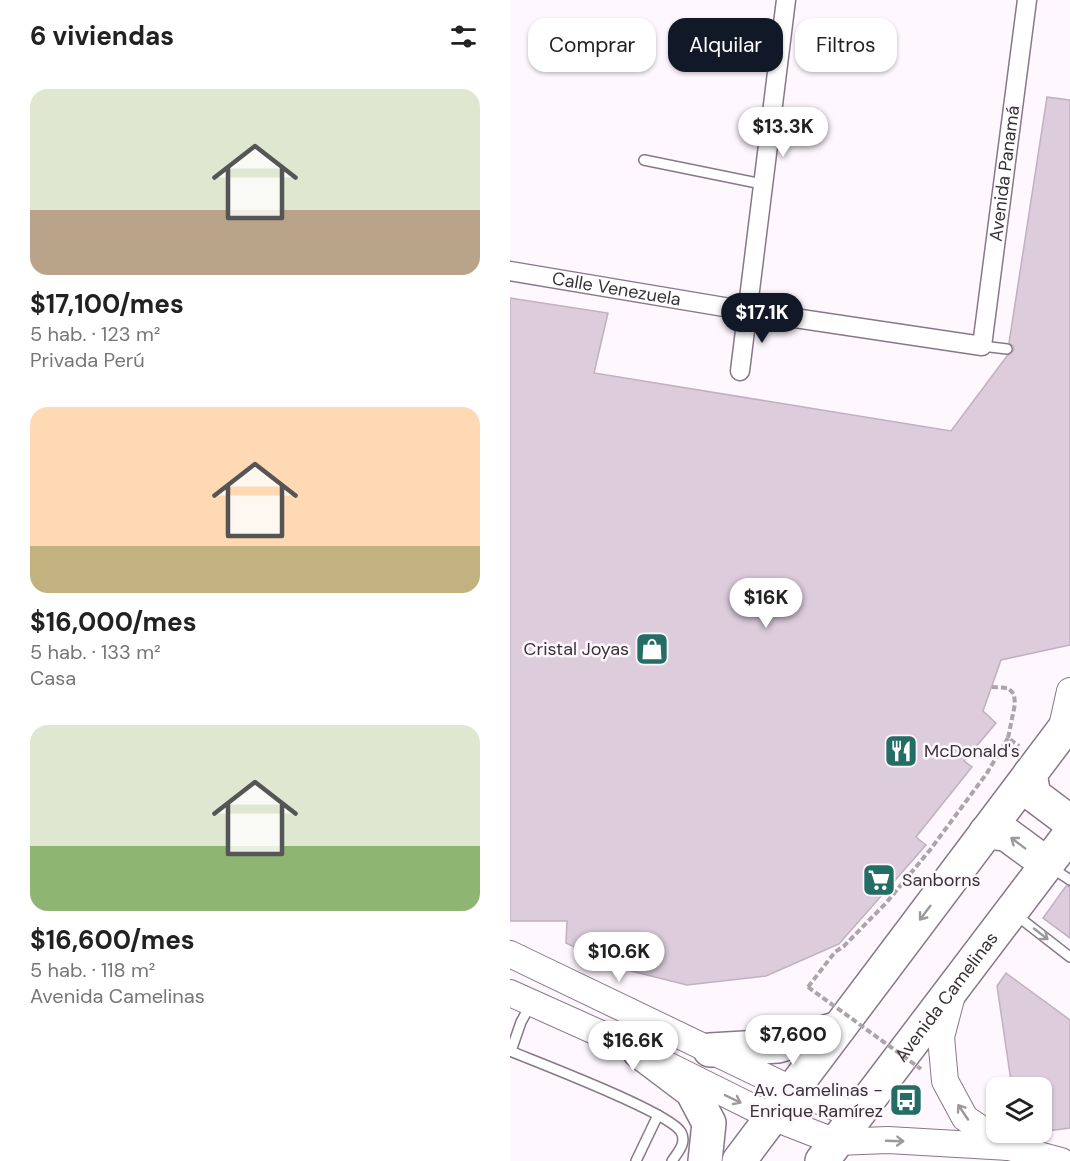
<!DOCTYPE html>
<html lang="es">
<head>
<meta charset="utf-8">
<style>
	:root { --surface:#fff; --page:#f6f6f6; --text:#222; --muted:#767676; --accent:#111827 }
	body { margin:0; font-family:"DM Sans",sans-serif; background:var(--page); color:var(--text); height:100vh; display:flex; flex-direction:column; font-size:22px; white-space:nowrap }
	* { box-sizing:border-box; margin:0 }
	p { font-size:20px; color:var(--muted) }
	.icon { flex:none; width:33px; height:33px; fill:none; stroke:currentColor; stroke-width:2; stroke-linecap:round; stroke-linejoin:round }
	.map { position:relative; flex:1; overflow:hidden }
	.details { display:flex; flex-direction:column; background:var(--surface); width:510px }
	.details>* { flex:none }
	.top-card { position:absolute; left:18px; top:18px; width:452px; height:54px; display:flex; gap:12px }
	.tools { position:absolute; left:476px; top:1077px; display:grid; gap:12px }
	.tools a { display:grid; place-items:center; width:66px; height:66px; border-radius:12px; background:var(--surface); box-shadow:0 2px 4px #0004; font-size:30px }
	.price { position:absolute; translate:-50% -51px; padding:0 14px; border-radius:21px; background:#fff; color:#222; font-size:20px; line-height:39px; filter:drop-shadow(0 2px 3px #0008) }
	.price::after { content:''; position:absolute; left:50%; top:36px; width:18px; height:14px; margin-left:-9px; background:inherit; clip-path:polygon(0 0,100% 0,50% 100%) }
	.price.on { background:var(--accent); color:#fff }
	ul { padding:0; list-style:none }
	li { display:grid; align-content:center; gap:12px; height:318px; padding:0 30px }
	li span { display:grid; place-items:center; height:186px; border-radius:18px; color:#555 }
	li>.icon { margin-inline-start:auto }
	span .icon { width:108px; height:108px; fill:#fffc; stroke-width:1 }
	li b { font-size:26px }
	h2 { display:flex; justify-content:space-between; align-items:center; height:72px; padding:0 30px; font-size:26px }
	.pill { padding:0 21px; border-radius:18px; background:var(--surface); box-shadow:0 2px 4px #0004; font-size:21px; line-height:54px }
	.pill.on { background:var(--accent); color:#fff }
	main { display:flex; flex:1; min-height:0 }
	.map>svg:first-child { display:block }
	.building { fill:#dcccdc; stroke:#c0b0c0; stroke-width:1.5 }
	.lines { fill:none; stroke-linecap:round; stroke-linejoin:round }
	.lane-casing { stroke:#877887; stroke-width:12 }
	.street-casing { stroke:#877887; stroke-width:21 }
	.secondary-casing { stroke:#877887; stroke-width:28 }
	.highway-casing { stroke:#877887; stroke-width:36 }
	.path { stroke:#aba4ab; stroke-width:4; stroke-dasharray:6 3; stroke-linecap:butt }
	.lane { stroke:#fff; stroke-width:9 }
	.street { stroke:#fff; stroke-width:18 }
	.secondary { stroke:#fff; stroke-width:26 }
	.highway { stroke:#fff; stroke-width:33 }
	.path-bridge { stroke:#aba4ab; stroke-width:4; stroke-dasharray:6 3; stroke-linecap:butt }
	.oneway { stroke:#9c989b }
	.labels { text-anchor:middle; stroke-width:5; stroke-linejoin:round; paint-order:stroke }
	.street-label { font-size:18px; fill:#383137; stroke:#fef7fe }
	.poi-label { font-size:18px; fill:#383137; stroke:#fef7fe; text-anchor:end }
</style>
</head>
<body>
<main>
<section class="details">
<h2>6 viviendas<svg class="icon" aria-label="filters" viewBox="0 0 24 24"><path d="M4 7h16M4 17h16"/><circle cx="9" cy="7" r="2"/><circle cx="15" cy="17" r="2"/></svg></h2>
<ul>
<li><span style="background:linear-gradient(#dfe7d0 65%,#b9a48a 0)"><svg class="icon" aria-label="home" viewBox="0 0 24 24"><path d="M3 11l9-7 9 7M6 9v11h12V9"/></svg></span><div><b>$17,100/mes</b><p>5 hab. · 123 m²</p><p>Privada Perú</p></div></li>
<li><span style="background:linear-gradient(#ffd9b3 75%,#c2b280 0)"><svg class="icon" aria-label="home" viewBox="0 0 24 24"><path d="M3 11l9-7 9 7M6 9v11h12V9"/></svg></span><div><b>$16,000/mes</b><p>5 hab. · 133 m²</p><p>Casa</p></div></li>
<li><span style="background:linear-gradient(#dfe7d0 65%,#8fb573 0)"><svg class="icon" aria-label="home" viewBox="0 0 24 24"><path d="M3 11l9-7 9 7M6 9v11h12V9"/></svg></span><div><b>$16,600/mes</b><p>5 hab. · 118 m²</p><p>Avenida Camelinas</p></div></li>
</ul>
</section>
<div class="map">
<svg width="560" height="1161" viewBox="0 0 560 1161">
	<rect width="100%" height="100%" fill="#fef7fe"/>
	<!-- building -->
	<g class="building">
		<path d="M 537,97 L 560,100 L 560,645 L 491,660 L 473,711 L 486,723 L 454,761 L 462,767 L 406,837 L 416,845 L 329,944 L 256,976 L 177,985 L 109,968 L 56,943 L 57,921 L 0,921 L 0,298 L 98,313 L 84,373 L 441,431 L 497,356 L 504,350 L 503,346 L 499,343 Z"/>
		<path d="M 556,886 L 560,887 L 560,938 L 533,918 Z"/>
		<path d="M 496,973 L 560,1020 L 560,1128 L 531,1132 L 531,1088 L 502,1088 L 487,986 Z"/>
	</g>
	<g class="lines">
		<defs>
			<g id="lane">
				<path d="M 134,160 L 252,184"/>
				<path d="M 472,346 L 497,349"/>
				<path d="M 542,868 L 560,880"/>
				<path d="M 506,915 L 560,957"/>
				<path d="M 0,1051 C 29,1063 159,1112 171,1132 C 177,1143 168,1152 162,1161"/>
				<path d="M 1,1051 L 11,1022 L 21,1004"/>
				<path d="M 126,1161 L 148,1115"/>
			</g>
			<g id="street">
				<path id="s1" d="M 0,271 L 238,311 L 472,346 L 517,0"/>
				<path d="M 230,371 L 276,0"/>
			</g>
			<g id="secondary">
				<path d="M 551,731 L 560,691"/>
				<path d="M 0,954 L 283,1090 L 346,1116"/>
				<path d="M 0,993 L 129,1051 L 262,1117 L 326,1142 L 378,1140 L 499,1147 L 551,1161"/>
				<path d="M 442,995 L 431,1037 L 435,1081 L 455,1118 L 498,1147"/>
			</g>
			<g id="highway">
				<path d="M 520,774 L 524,795 L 560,822"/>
				<path d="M 476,832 L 496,834 L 537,864"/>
				<path d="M 200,1050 L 268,1046 L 329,1028"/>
				<path d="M 129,1051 L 182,1091 L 199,1123 L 195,1161"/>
				<path d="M 229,1161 L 560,721"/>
				<path id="s2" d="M 312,1161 L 560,834"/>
			</g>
		</defs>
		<!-- lane casing -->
		<use href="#lane" class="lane-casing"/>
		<!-- street casing -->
		<use href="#street" class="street-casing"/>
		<!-- secondary casing -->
		<use href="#secondary" class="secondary-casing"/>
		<!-- highway casing -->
		<use href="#highway" class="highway-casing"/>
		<!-- path -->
		<g class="path">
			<path d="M 482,687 L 498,688 L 504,694 L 505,704 L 498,738 L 509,746"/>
			<path d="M 298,987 L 325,952 L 334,946 L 376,903 L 420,850 L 477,773 L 498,738"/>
		</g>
		<!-- lane -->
		<use href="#lane" class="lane"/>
		<!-- street -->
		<use href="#street" class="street"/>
		<!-- secondary -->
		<use href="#secondary" class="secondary"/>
		<!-- highway -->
		<use href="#highway" class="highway"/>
		<!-- path-bridge -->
		<path class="path-bridge" d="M 298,987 L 411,1069"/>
	</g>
	<!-- one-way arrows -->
	<defs><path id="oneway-shaft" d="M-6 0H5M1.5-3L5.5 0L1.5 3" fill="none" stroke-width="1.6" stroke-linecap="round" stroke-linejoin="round" transform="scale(1.5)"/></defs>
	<g class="oneway">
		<use href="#oneway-shaft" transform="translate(508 843) rotate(-143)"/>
		<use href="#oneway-shaft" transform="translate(415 913) rotate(127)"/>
		<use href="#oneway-shaft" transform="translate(531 934) rotate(38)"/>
		<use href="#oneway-shaft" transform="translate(223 1099) rotate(26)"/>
		<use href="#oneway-shaft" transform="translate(453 1112) rotate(-124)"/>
		<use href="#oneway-shaft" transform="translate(385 1141) rotate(2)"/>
	</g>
	<!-- icons -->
	<defs>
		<symbol id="shop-square" viewBox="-11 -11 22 22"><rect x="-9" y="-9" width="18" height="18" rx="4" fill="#246d65" stroke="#fef7fe"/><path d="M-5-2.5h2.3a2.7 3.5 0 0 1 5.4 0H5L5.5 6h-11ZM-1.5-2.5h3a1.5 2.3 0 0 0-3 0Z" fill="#fff"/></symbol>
		<symbol id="restaurant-square" viewBox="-11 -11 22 22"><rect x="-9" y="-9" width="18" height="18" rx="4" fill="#246d65" stroke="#fef7fe"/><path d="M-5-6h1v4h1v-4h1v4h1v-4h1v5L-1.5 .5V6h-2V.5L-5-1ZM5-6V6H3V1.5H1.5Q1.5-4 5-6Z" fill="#fff"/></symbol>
		<symbol id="supermarket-square" viewBox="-11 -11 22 22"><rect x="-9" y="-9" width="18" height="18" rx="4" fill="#246d65" stroke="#fef7fe"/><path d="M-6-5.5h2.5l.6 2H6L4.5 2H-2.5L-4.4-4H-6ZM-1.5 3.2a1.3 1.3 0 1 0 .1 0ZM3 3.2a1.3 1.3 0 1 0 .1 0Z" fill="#fff"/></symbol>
		<symbol id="bus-square" viewBox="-11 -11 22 22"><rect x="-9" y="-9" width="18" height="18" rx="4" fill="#246d65" stroke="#fef7fe"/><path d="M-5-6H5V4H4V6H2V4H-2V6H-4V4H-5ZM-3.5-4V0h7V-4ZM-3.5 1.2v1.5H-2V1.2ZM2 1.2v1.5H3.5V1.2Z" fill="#fff"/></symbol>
	</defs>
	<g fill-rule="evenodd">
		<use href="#shop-square" x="123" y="630" width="38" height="38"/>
		<use href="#restaurant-square" x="372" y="732" width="38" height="38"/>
		<use href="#supermarket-square" x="350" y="861" width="38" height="38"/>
		<use href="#bus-square" x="377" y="1081" width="38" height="38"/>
	</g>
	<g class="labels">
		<!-- street labels -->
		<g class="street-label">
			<text dy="6" stroke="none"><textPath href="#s1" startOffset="652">Avenida Panamá</textPath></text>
			<text dy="6" stroke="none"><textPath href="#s1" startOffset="108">Calle Venezuela</textPath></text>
			<text dy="6" stroke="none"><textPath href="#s2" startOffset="206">Avenida Camelinas</textPath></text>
		</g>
		<!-- poi labels -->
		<g class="poi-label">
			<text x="119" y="655">Cristal Joyas</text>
			<text x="414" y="757" text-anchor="start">McDonald's</text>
			<text x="392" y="886" text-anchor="start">Sanborns</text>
			<text x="373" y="1096">Av. Camelinas -<tspan x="373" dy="21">Enrique Ramírez</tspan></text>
		</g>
	</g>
</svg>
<div class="tools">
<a><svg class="icon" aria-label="layers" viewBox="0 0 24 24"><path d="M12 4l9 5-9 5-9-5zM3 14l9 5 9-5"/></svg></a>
</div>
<b class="price" style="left:273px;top:158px">$13.3K</b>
<b class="price on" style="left:252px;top:344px">$17.1K</b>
<b class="price" style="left:256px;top:629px">$16K</b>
<b class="price" style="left:109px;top:983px">$10.6K</b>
<b class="price" style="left:283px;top:1066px">$7,600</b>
<b class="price" style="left:123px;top:1072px">$16.6K</b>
<div class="top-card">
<a class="pill">Comprar</a>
<a class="pill on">Alquilar</a>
<a class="pill">Filtros</a>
</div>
</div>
</main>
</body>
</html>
